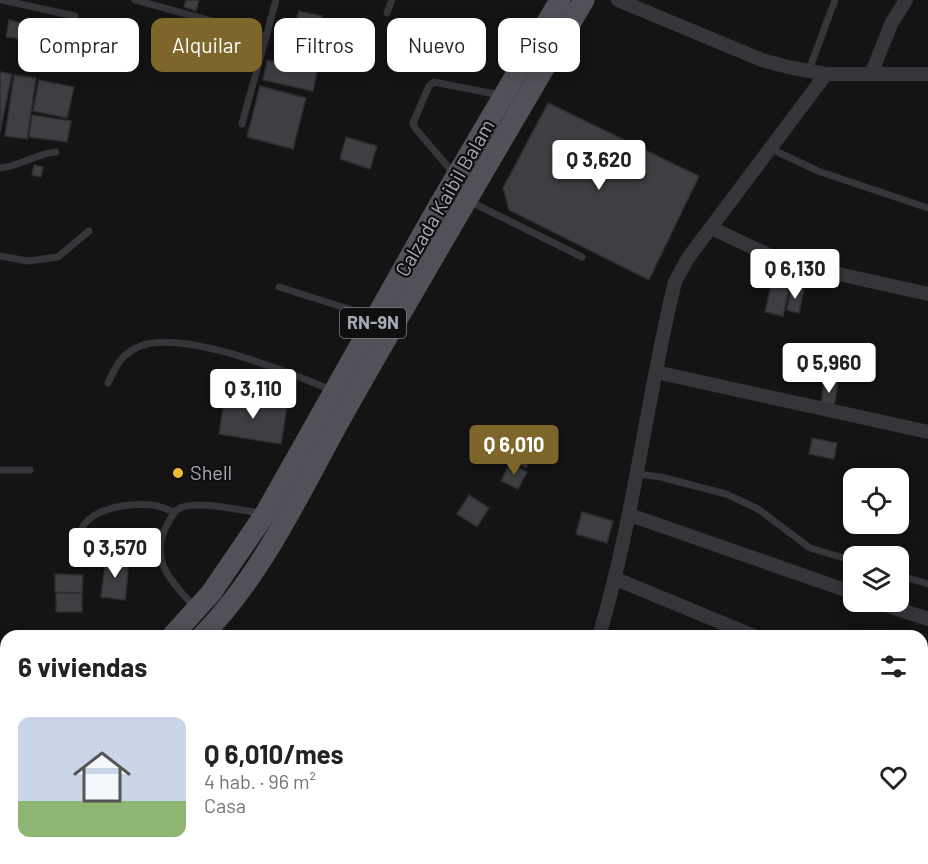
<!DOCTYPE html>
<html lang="es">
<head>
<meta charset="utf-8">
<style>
	:root { --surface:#fff; --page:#f2f2f2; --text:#222; --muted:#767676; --line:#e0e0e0; --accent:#7e662a }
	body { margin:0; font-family:Barlow,sans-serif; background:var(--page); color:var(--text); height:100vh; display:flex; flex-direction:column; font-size:22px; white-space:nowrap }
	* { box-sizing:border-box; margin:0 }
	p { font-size:20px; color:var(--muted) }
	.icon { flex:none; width:33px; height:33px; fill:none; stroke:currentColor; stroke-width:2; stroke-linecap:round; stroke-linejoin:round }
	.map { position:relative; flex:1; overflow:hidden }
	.drawer { position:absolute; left:0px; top:630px; width:928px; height:234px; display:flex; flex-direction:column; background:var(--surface); border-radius:18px 18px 0 0; box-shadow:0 3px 15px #0003 }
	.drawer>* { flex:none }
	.guide { position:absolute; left:18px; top:18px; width:600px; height:54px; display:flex; gap:12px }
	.tools { position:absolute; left:843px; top:468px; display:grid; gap:12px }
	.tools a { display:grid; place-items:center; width:66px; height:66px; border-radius:12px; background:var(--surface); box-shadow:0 3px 15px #0003; font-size:30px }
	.price { position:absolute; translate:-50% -51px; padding:0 14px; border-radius:6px; background:#fff; color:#222; font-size:20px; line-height:39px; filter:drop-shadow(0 2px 3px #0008) }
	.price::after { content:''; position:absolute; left:50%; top:36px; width:18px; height:14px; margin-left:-9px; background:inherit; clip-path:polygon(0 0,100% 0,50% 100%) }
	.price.on { background:var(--accent); color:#fff }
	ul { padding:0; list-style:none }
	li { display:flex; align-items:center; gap:18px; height:150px; padding:0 18px }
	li+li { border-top:2px solid var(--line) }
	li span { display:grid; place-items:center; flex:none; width:168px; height:120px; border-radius:12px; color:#555 }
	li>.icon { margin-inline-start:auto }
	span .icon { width:72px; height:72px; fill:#fffc; stroke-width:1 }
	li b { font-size:26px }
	h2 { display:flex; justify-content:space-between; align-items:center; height:72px; padding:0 18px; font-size:26px }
	.tag { padding:0 21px; border-radius:12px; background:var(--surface); box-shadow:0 3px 15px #0003; font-size:21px; line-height:54px }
	.tag.on { background:var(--accent); color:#fff }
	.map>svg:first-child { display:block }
	.building { fill:#3e3f42; stroke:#2e2e31; stroke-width:1.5 }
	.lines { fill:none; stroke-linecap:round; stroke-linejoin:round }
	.lane { stroke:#35353a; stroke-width:7 }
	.street { stroke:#35353a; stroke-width:14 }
	.primary { stroke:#515259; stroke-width:21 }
	.poi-dot { fill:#eeb933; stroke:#0f0f10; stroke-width:2 }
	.labels { text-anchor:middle; stroke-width:4.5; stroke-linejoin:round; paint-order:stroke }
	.shield { fill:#0f0f10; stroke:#797c84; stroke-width:1.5 }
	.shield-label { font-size:18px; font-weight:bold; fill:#a6aab5 }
	.street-label { font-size:20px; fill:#a6aab5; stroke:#0f0f10 }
	.poi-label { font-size:20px; fill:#a6aab5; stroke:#0f0f10; text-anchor:start }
</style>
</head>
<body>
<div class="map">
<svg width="928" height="864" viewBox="0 0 928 864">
	<rect width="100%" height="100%" fill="#141415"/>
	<!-- building -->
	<g class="building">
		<path d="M 186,0 L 199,0 L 196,11 L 184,7 Z"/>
		<path d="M 299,11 L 322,16 L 319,28 L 296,23 Z"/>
		<path d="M 9,20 L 22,23 L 19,39 L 6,37 Z"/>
		<path d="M 329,33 L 344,36 L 339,61 L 324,58 Z"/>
		<path d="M 267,60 L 317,72 L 313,91 L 263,80 Z"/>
		<path d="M 0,72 L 12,74 L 0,132 Z"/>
		<path d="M 14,75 L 36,78 L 27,139 L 5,136 Z"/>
		<path d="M 39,80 L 74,87 L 67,118 L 33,111 Z"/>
		<path d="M 260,86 L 306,98 L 293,149 L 247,137 Z"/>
		<path d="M 548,103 L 699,176 L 649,280 L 509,210 L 503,188 Z"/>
		<path d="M 32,115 L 71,121 L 67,142 L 29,137 Z"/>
		<path d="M 346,137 L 377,146 L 370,169 L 340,159 Z"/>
		<path d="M 34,165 L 43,167 L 41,177 L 32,175 Z"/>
		<path d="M 772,281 L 790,285 L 783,316 L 765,312 Z"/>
		<path d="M 791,287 L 804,289 L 799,313 L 787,310 Z"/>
		<path d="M 824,381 L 838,383 L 834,407 L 821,405 Z"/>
		<path d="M 225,396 L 287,406 L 281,444 L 219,434 Z"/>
		<path d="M 812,438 L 837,443 L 834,459 L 809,454 Z"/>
		<path d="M 520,447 L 534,455 L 526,468 L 513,460 Z"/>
		<path d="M 510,463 L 527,472 L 518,489 L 501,481 Z"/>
		<path d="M 469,495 L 489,508 L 477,527 L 457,514 Z"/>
		<path d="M 582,512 L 613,521 L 607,543 L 576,534 Z"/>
		<path d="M 106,558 L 129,561 L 125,600 L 101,597 Z"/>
		<path d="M 55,574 L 83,575 L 82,593 L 55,592 Z"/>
		<rect x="56" y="593" width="26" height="19"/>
		<path d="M 6,789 L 6,810 L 0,813 L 0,792 Z"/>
	</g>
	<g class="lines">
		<!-- lane -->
		<g class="lane">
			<path d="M 2,0 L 75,16"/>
			<path d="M 135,0 L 266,36"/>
			<path d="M 387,13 L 392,0"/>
			<path d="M 809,70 L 835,0"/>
			<path d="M 242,124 L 276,0"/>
			<path d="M 769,148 L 818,171 L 928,208"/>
			<path d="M 0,168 C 20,166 36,154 56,152"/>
			<path d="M 455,175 L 415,128 L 413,123 L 429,86 L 434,82 L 500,95"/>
			<path d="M 469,201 L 582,257"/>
			<path d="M 0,256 L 28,261 L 58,257 L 89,231"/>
			<path d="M 279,287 L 374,317"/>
			<path d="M 108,383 C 115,368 120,356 136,348 C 177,326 290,373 332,390"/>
			<path d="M 0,470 L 30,470"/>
			<path d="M 638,474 L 661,477 L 726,494 L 758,509 L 810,548 L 854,561"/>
			<path d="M 91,563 C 54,518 116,501 152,505 C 159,506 167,509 174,512"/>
			<path d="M 898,575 L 928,584"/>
			<path d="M 195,608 C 172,581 147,560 168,523 C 172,516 175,509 183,507 C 203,501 241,511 262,513"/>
			<path d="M 590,858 L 602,864"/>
		</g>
		<!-- street -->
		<g class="street">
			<path d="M 618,0 L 762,60 L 788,67 L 826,74 L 928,74"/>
			<path d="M 872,72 L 891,24 L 906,0"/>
			<path d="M 711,228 L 784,262 L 928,294"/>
			<path d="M 656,372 L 928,432"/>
			<path d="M 630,515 L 854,593"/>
			<path d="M 616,579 L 754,636"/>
			<path d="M 877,602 L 928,619"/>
			<path d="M 599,636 C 634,520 646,400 675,282 L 688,258 L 826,74"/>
			<path d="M 922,706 L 928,708"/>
			<path d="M 922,817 L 928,819"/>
			<path d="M 539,858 L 550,864"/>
			<path d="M 69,864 L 77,858"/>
			<path d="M 525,864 L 527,858"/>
		</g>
		<!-- primary -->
		<g class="primary">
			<path d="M 172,636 L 211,593 L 265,514 L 438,207 L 560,0"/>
			<path d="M 202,636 C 268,569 307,476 354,395 C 429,263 507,132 584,0"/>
			<path d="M 0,743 L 6,740"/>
			<path d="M 0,768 L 6,764"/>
		</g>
	</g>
	<!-- markers -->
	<circle class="poi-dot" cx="178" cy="473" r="6"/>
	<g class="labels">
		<!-- shield labels -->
		<rect class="shield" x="340" y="308" width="66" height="30" rx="4.5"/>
		<g class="shield-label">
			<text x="373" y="329">RN-9N</text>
		</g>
		<!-- street labels -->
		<g class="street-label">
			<text transform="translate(445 198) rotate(-60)" y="7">Calzada Kaibil Balam</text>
		</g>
		<!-- poi labels -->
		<g class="poi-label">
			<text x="190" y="480">Shell</text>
		</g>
	</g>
</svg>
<div class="tools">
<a><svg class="icon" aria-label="locate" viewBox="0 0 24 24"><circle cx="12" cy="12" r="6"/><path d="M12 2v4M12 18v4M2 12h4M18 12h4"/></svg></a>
<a><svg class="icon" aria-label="layers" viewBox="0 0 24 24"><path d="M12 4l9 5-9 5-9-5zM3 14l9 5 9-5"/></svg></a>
</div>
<b class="price" style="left:599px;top:191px">Q 3,620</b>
<b class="price" style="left:795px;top:300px">Q 6,130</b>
<b class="price" style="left:829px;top:394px">Q 5,960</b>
<b class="price" style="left:253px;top:420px">Q 3,110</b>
<b class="price on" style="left:514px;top:476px">Q 6,010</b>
<b class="price" style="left:115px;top:579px">Q 3,570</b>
<div class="guide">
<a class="tag">Comprar</a>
<a class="tag on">Alquilar</a>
<a class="tag">Filtros</a>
<a class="tag">Nuevo</a>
<a class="tag">Piso</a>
</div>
<section class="drawer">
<h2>6 viviendas<svg class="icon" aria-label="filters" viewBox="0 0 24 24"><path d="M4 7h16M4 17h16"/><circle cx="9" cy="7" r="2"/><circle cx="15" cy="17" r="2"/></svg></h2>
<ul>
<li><span style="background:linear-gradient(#c9d6e8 70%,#8fb573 0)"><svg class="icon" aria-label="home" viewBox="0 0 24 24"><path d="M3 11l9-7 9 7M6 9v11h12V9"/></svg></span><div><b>Q 6,010/mes</b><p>4 hab. · 96 m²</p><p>Casa</p></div><svg class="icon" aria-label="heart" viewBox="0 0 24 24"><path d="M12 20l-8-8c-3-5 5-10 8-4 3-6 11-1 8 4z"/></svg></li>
</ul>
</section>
</div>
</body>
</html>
